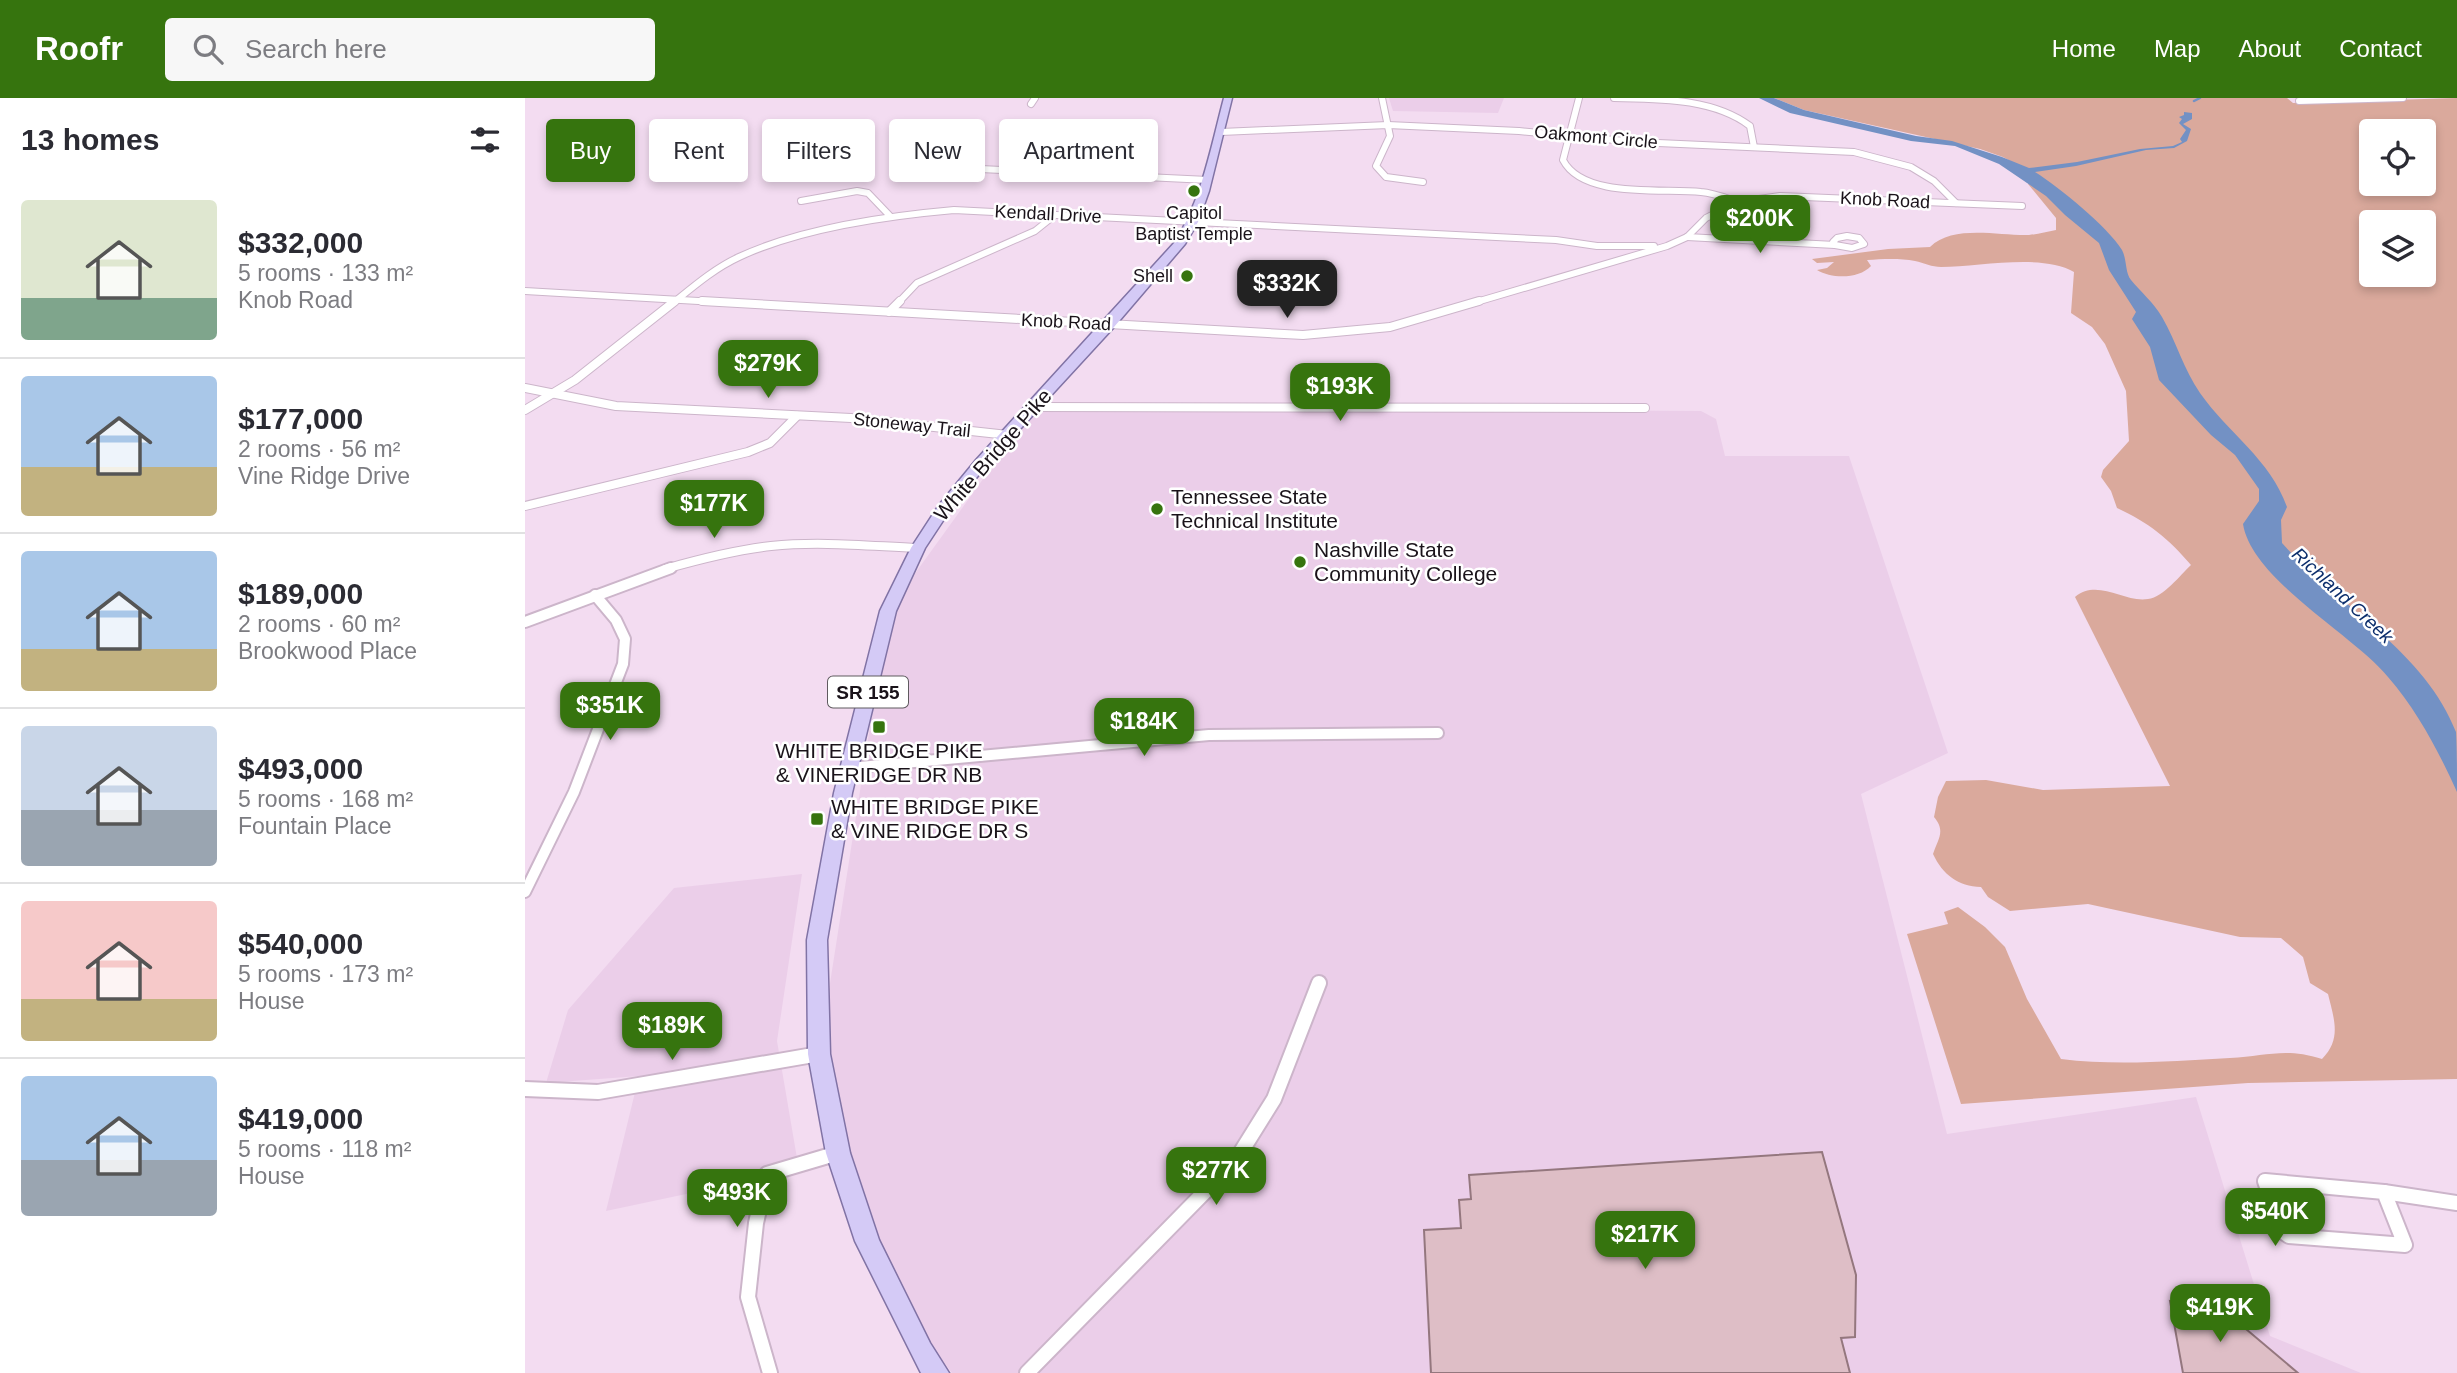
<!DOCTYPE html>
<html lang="en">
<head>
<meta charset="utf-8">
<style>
	:root { --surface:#fff; --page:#f7f7f7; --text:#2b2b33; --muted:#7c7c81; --line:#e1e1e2; --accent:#36740e }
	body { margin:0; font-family:Arial,sans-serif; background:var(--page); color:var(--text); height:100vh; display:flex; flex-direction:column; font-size:26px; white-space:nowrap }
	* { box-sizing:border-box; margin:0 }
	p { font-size:23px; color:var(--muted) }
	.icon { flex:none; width:38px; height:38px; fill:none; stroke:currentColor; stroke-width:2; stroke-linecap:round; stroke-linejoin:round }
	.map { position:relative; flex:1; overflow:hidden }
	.details { display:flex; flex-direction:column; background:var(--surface); width:525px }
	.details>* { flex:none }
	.hud { position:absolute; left:21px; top:21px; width:665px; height:63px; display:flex; gap:14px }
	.fabs { position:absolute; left:1834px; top:21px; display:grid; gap:14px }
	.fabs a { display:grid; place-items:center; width:77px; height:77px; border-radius:7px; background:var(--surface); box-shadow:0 4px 10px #0003; font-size:35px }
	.price { position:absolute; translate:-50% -60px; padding:0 16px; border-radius:14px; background:var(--accent); color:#fff; font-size:23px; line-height:46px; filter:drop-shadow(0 2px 4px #0008) }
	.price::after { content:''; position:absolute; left:50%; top:42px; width:21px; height:16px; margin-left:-10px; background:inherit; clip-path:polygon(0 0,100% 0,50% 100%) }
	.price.selected { background:#222; color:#fff }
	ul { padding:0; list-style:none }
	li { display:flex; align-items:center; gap:21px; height:175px; padding:0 21px }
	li+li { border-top:2px solid var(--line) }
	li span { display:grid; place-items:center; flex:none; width:196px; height:140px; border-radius:7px; color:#555 }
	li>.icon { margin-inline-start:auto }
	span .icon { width:84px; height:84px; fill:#fffc; stroke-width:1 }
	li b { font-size:30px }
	h2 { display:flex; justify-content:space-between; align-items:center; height:84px; padding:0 21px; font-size:30px }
	.pill { padding:0 24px; border-radius:7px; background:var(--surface); box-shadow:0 4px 10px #0003; font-size:24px; line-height:63px }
	.pill.selected { background:var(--accent); color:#fff }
	header { display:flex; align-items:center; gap:42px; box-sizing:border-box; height:98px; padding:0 35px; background:var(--accent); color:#fff }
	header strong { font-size:33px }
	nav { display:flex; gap:38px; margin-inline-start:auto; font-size:24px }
	.search { width:490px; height:63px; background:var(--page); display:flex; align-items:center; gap:18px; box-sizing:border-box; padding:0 24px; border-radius:7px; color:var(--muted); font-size:26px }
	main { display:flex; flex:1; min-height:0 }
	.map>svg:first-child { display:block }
	.built { fill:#ebcee9 }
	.green { fill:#daa99c; fill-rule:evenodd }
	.water { fill:#7391c4 }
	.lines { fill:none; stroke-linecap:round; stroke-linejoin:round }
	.stream { stroke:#7391c4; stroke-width:2.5 }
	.building { fill:#debec6; stroke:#94777e; stroke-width:2 }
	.minor-far3-casing { stroke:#ccb5ca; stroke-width:8 }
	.minor-far2-casing { stroke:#ccb5ca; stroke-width:10 }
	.minor-far1-casing { stroke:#ccb5ca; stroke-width:14 }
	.minor-casing { stroke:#ccb5ca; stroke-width:18 }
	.primary-casing { stroke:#8173a5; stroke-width:3 }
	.minor-far3 { stroke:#fff; stroke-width:6 }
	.minor-far2 { stroke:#fff; stroke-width:8 }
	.minor-far1 { stroke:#fff; stroke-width:10 }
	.minor { stroke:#fff; stroke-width:14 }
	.primary { fill:#d4caf6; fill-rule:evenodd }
	.poi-dot { fill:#36740e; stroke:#fff; stroke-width:2.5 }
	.labels { text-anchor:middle; stroke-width:5; stroke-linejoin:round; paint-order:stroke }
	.far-street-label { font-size:18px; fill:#1a131a; stroke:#fff }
	.far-poi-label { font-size:18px; fill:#1a131a; stroke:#fff }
	.far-water-label { font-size:19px; font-style:italic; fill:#0c2e6c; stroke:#fff }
	.shield { fill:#fff; stroke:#5f5a5f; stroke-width:2 }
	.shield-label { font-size:19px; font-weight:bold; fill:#1a131a }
	.street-label { font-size:21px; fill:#1a131a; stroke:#fff }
	.poi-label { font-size:21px; fill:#1a131a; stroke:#fff; text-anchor:start }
</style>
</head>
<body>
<header>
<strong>Roofr</strong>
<div class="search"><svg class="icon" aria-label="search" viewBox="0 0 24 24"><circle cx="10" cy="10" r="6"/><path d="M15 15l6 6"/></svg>Search here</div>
<nav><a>Home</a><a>Map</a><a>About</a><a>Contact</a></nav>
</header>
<main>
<section class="details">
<h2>13 homes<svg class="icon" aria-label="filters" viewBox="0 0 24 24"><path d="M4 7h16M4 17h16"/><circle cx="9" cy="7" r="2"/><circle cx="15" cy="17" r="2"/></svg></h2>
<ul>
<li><span style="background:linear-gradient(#dfe7d0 70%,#7fa58c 0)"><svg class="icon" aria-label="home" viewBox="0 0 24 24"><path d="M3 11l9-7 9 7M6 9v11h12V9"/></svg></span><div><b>$332,000</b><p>5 rooms · 133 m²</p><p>Knob Road</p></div></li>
<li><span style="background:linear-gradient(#a9c7e8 65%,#c2b280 0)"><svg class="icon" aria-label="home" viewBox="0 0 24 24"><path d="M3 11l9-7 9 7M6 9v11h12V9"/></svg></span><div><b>$177,000</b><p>2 rooms · 56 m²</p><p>Vine Ridge Drive</p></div></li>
<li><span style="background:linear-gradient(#a9c7e8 70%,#c2b280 0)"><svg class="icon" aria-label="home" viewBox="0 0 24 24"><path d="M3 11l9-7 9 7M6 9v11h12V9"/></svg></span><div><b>$189,000</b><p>2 rooms · 60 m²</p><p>Brookwood Place</p></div></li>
<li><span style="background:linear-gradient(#c9d6e8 60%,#9aa5b1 0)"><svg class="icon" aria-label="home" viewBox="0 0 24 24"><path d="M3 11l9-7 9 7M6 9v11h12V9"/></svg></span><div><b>$493,000</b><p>5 rooms · 168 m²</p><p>Fountain Place</p></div></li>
<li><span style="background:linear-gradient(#f6c9c9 70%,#c2b280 0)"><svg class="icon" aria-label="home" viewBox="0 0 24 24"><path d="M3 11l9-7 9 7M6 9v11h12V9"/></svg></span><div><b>$540,000</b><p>5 rooms · 173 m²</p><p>House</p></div></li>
<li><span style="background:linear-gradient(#a9c7e8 60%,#9aa5b1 0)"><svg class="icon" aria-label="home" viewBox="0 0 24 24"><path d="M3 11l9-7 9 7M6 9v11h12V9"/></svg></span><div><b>$419,000</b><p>5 rooms · 118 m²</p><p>House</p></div></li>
</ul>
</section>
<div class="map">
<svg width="1932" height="1275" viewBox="0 0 1932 1275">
	<rect width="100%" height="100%" fill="#f3dcf1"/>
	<!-- built -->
	<g class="built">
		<path d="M 864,0 L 979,0 L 973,15 L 868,13 Z"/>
		<path d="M 510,309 L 1176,313 L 1191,321 L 1200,358 L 1324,358 L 1423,655 L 1336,696 L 1422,1036 L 1671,999 L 1745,1238 L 1836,1275 L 427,1275 L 371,1201 L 294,956 L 363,513 Z"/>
		<path d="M 277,776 L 252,943 L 274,1072 L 81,1113 L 114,978 L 21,985 L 43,912 L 149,790 Z"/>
	</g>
	<!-- green -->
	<path class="green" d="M 1249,0 L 1762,0 L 1768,5 L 1932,0 L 1932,981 L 1723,985 L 1436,1006 L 1382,836 L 1423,826 L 1419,814 L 1433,809 L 1460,829 L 1480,849 L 1502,901 L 1536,961 C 1591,968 1650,963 1705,960 C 1741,958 1761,949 1797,961 C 1817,941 1809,921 1803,896 L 1785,885 L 1778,859 L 1756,840 L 1715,839 L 1563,806 L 1485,813 L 1463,799 L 1456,789 C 1433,788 1418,777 1408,756 C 1413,741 1421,733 1409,719 L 1413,699 L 1421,683 L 1461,682 L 1518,692 L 1645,688 L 1550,499 C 1573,480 1599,505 1623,501 C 1639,499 1655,477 1666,467 C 1644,441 1623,424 1592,410 L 1586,393 L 1576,379 L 1578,372 L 1604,343 L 1601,293 L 1580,246 L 1567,229 L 1546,215 L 1549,174 C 1517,155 1453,169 1416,169 C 1407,169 1399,165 1390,163 C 1375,160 1357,161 1342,162 L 1346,168 C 1334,181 1307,181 1292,172 L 1302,170 L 1309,164 L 1292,165 L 1287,161 L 1363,151 L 1405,149 C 1428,126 1474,138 1504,137 C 1513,136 1522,134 1531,132 L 1531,120 L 1503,86 L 1504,73 L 1478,59 L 1455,51 L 1279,12 ZM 1846,33 L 1899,33 L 1899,86 L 1846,86 ZM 1846,124 L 1899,124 L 1899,177 L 1846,177 Z"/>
	<!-- water -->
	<path class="water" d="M 1234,0 L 1249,0 L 1279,12 L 1391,38 L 1427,43 L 1477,59 L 1504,70 L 1552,64 L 1615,51 L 1648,48 L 1657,44 L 1655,41 L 1661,32 L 1654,25 L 1657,21 L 1654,19 L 1659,17 L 1659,14 L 1667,15 L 1667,21 L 1658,26 L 1666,31 L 1662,43 L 1649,50 L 1621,52 L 1551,68 L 1510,74 C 1534,89 1582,128 1597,152 C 1602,161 1600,175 1606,182 C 1616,194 1628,204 1637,219 C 1651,243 1659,272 1675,295 C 1703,335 1745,361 1762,409 L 1756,422 L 1757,445 C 1812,507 1900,553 1931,634 C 1932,650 1932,677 1932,694 C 1914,654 1892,612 1863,579 C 1828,536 1727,482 1718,426 L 1734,403 L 1734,391 L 1710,357 L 1686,337 L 1634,282 L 1625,249 L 1607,221 L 1611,214 L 1584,172 L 1574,145 L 1540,117 L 1521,98 L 1474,66 L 1430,48 L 1386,43 L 1265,15 Z"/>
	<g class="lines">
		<!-- stream -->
		<path class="stream" d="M 1669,3 L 1675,0"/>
	</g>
	<!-- building -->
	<g class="building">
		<path d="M 1297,1054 L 1331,1177 L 1330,1239 L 1316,1240 L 1325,1275 L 906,1275 L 899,1132 L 936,1130 L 934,1102 L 946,1101 L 944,1077 Z"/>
		<path d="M 1645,1203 L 1696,1210 L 1773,1275 L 1658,1275 Z"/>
	</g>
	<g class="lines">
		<defs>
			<g id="minor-far3">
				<path d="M 857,0 L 865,38 L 851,68 L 861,79 L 898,84"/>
				<path d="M 1054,0 L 1038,62 C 1058,101 1138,90 1176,94 C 1189,95 1201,100 1213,104"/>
				<path d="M 1089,0 C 1134,1 1188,0 1225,28 L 1229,49"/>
				<path d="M 1774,3 L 1878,0"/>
				<path d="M 506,6 L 510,0"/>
				<path d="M 696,34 L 863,27 L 994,33 L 1111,44 L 1329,54 L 1386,69 L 1409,83 L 1431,105"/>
				<path d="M 434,70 L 683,82"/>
				<path d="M 276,103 L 332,93 L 343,95 L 365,118"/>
				<path d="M 1322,138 L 1334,140 L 1339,146 L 1327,150 L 1310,147 L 1308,144 L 1312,140 Z"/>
				<path d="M 1162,139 L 1310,147"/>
				<path d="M 0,193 L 208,205"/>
				<path d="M 148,205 C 169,188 190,170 214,159 C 276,130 361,118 429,112 L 1031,142 L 1072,148 L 1129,148"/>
				<path d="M 373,205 L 392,185 L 510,133 L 530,117"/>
				<path d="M 948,205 L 1142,148 L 1162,139 L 1181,120 L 1213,104 L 1255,98 L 1497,108"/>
			</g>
			<g id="minor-far2">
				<path d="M 177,203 L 778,237 L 865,229 L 954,203"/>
				<path d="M 364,214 L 375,203"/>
				<path d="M 0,290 L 91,308 L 326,320 L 483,337"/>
				<path d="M 510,309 L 1120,310"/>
				<path d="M 0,312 L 50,282 L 150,203"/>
				<path d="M 0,408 L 223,354 L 245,345 L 272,318"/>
				<path d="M 140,471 C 175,461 210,452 246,448 C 295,443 344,448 393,450"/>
			</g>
			<g id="minor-far1">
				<path d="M 0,524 L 146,470"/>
				<path d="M 324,670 L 684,637 L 913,635"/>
				<path d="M 0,794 L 49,694 L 98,566 L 100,541 L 91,522 L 70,497"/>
			</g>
			<g id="minor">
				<path d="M 0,991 L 73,994 L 294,956"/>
				<path d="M 1740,1083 L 1859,1094 L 1880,1147 L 1764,1138 L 1757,1133 Z"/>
				<path d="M 1859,1094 L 1932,1105"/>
				<path d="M 245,1275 L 223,1199 L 231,1125 L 242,1076 L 313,1055"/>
				<path d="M 502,1275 L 711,1062 L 749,1001 L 794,885"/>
			</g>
			<path id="primary" d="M 699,0 L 707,0 L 684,93 L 673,124 L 660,146 L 589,229 L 461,368 L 425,412 L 400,450 L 371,513 L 327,695 L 302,842 L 305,956 L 325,1055 L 354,1142 L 405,1245 L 424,1275 L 396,1275 L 330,1143 L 301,1055 L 283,956 L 282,842 L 309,695 L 355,513 L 386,450 L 414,407 L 451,362 L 650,144 C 677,101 686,49 699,0 Z"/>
		</defs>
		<!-- minor-far3 casing -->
		<use href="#minor-far3" class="minor-far3-casing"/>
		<!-- minor-far2 casing -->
		<use href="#minor-far2" class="minor-far2-casing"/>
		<!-- minor-far1 casing -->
		<use href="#minor-far1" class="minor-far1-casing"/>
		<!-- minor casing -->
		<use href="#minor" class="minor-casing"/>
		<!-- primary casing -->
		<use href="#primary" class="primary-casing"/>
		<!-- minor-far3 -->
		<use href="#minor-far3" class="minor-far3"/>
		<!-- minor-far2 -->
		<use href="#minor-far2" class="minor-far2"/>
		<!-- minor-far1 -->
		<use href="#minor-far1" class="minor-far1"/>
		<!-- minor -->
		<use href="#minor" class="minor"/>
		<!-- primary -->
		<use href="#primary" class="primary"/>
	</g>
	<!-- markers -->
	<g class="poi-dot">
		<circle cx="669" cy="93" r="7"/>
		<circle cx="662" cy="178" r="7"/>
		<circle cx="632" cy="411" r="7"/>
		<circle cx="775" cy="464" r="7"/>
		<rect x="347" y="622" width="14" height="14" rx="3.5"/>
		<rect x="285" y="714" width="14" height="14" rx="3.5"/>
	</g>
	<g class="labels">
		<!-- far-street labels -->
		<g class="far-street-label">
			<text transform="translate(1071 39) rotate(5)" y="6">Oakmont Circle</text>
			<text transform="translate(1360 102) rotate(3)" y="6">Knob Road</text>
			<text transform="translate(523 116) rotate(3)" y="6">Kendall Drive</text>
			<text transform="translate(541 224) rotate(3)" y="6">Knob Road</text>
			<text transform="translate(387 327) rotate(6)" y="6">Stoneway Trail</text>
		</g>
		<!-- far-poi labels -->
		<g class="far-poi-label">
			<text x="669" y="121">Capitol<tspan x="669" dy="21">Baptist Temple</tspan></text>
			<text x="648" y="184" text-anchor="end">Shell</text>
		</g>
		<!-- far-water labels -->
		<g class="far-water-label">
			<text transform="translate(1818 497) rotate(43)" y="7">Richland Creek</text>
		</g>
		<!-- shield labels -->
		<rect class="shield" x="303" y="578.5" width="80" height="31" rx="5"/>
		<g class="shield-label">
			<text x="343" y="601">SR 155</text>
		</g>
		<!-- street labels -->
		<g class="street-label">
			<text transform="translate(468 357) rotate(-49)" y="7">White Bridge Pike</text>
		</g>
		<!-- poi labels -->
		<g class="poi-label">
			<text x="646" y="406">Tennessee State<tspan x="646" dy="24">Technical Institute</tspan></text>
			<text x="789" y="459">Nashville State<tspan x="789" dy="24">Community College</tspan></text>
			<text x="354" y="660" text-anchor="middle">WHITE BRIDGE PIKE<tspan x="354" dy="24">&amp; VINERIDGE DR NB</tspan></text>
			<text x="306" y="716">WHITE BRIDGE PIKE<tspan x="306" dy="24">&amp; VINE RIDGE DR S</tspan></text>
		</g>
	</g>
</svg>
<div class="fabs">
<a><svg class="icon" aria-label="locate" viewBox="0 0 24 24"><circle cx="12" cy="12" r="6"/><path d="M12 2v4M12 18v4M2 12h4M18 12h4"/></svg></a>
<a><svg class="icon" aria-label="layers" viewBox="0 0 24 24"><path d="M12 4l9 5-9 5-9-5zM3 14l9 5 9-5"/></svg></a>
</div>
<b class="price" style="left:1235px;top:157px">$200K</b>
<b class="price selected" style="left:762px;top:222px">$332K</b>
<b class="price" style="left:243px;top:302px">$279K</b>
<b class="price" style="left:815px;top:325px">$193K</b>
<b class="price" style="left:189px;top:442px">$177K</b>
<b class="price" style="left:85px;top:644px">$351K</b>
<b class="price" style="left:619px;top:660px">$184K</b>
<b class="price" style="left:147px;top:964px">$189K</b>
<b class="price" style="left:691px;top:1109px">$277K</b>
<b class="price" style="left:212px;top:1131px">$493K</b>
<b class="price" style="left:1750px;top:1150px">$540K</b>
<b class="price" style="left:1120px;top:1173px">$217K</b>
<b class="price" style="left:1695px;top:1246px">$419K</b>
<div class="hud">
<a class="pill selected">Buy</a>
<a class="pill">Rent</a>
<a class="pill">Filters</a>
<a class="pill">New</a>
<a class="pill">Apartment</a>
</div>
</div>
</main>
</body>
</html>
